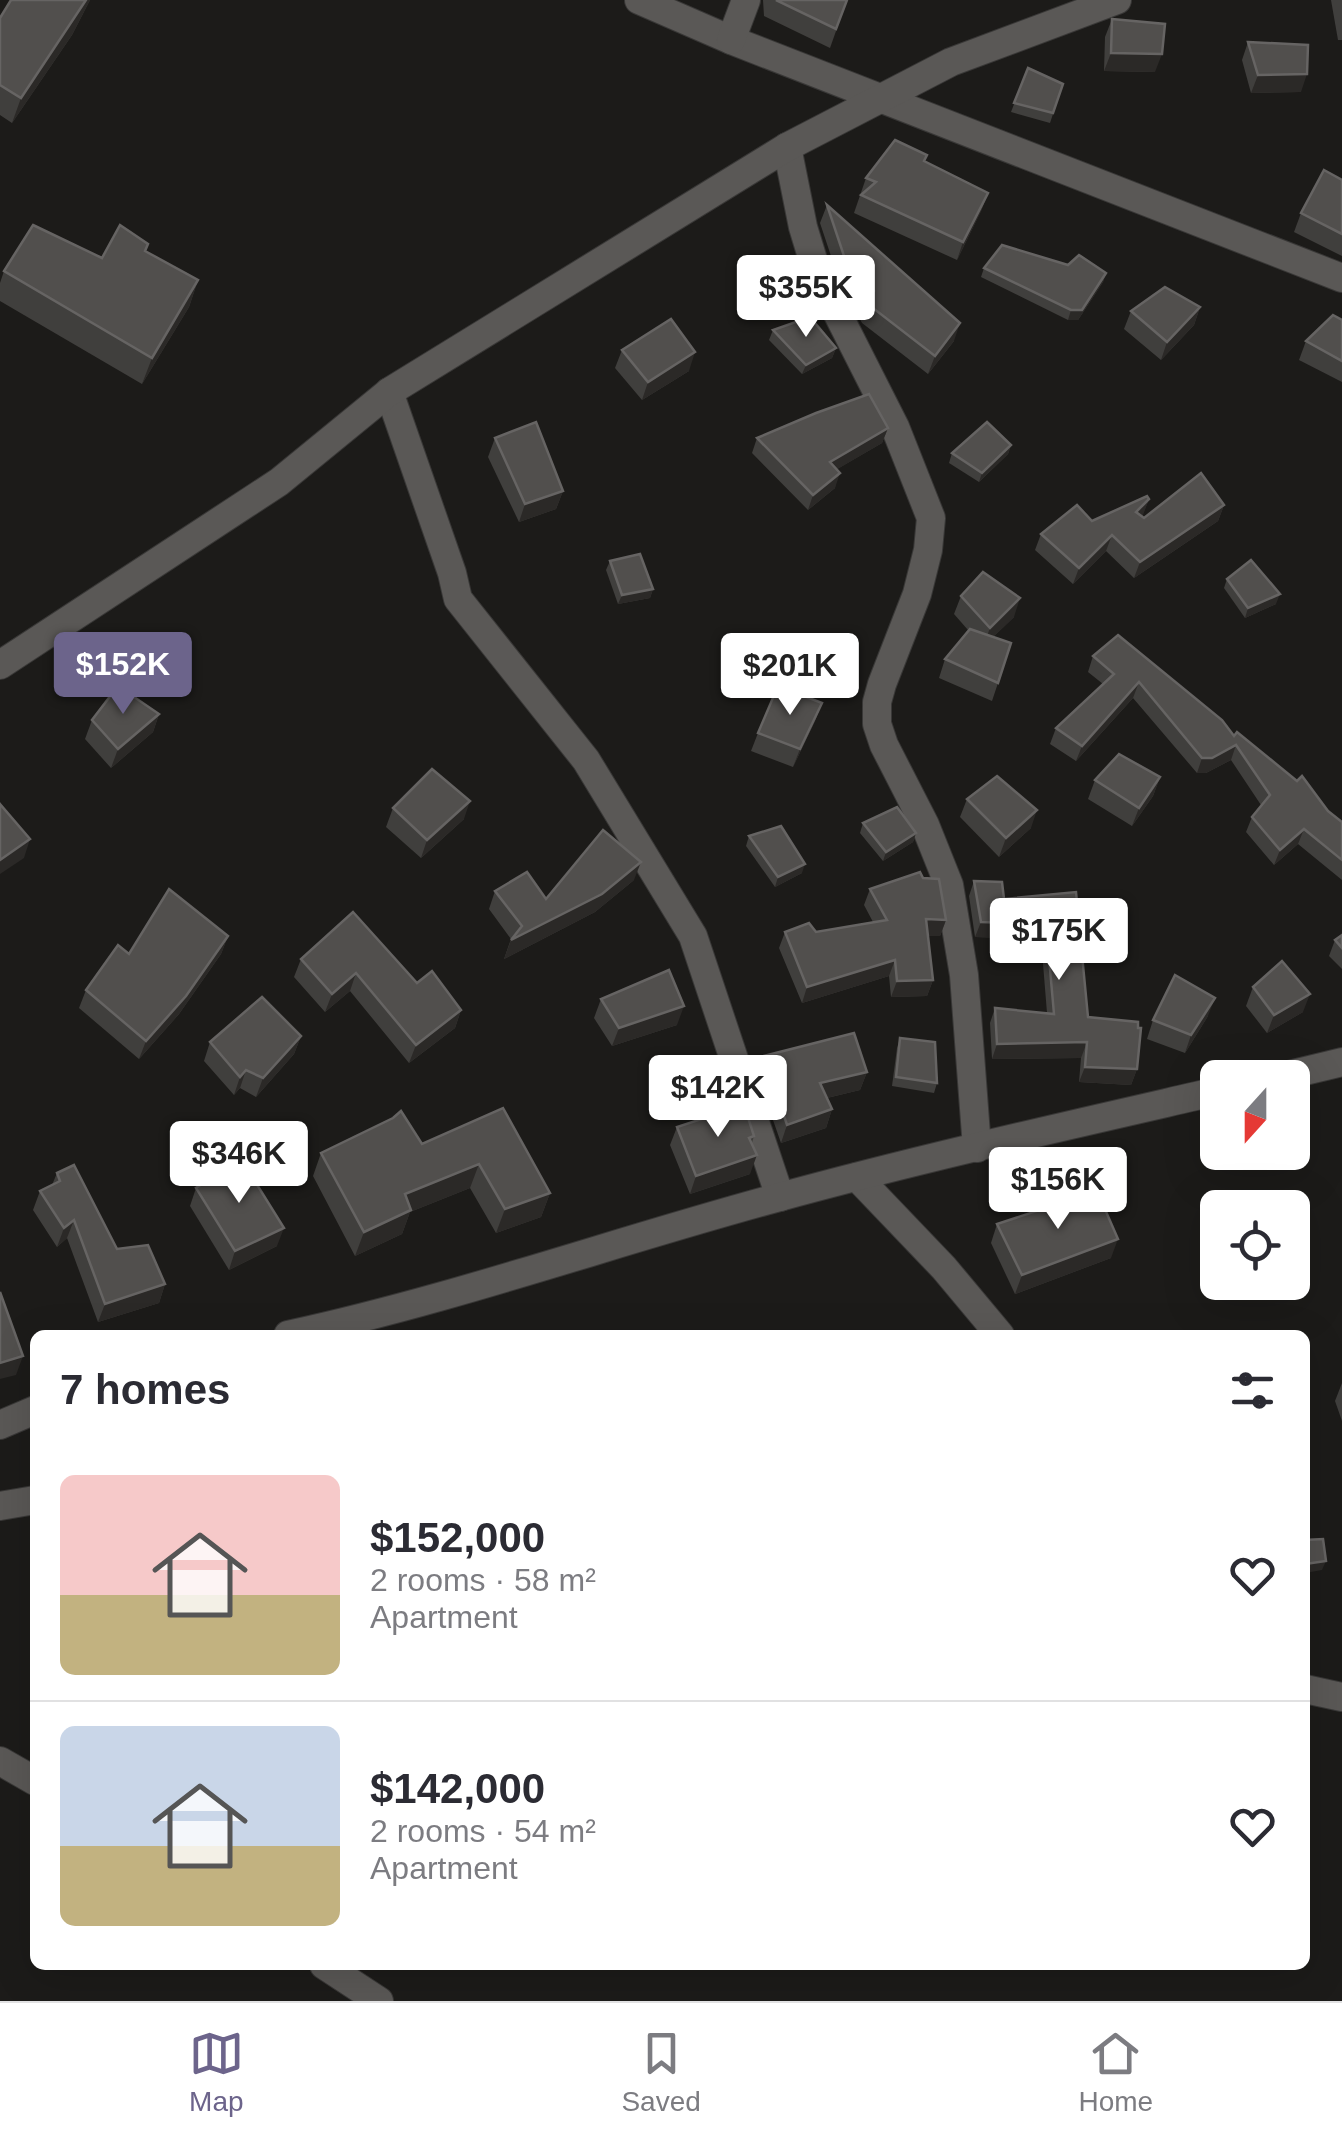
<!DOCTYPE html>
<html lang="en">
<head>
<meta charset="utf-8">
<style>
	:root { --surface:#fff; --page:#f7f7f7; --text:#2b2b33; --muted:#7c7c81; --line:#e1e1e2; --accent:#6c648b }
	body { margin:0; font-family:Arial,sans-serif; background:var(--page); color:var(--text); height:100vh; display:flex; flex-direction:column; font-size:38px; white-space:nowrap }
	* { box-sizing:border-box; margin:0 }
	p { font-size:32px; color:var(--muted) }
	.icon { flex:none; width:55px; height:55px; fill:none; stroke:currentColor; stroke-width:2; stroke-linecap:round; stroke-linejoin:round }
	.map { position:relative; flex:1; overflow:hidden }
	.details { position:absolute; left:30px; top:1330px; width:1280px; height:640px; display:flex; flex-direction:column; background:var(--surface); border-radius:15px; box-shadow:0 10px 40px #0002 }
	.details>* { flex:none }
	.needle { width:65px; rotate:201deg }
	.controls { position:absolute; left:1200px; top:1060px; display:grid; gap:20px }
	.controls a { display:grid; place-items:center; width:110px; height:110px; border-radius:15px; background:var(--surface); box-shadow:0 10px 40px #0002; font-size:50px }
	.price { position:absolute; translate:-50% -85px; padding:0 22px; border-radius:10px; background:#fff; color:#222; font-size:32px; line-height:65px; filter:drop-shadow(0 2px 5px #0008) }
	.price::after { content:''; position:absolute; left:50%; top:60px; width:30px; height:22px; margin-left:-15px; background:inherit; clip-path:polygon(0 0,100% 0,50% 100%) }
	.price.selected { background:var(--accent); color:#fff }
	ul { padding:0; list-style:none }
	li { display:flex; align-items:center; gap:30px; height:250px; padding:0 30px }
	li+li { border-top:2px solid var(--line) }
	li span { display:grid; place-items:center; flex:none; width:280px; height:200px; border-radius:15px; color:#555 }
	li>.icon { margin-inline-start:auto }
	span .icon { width:120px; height:120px; fill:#fffc; stroke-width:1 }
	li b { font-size:42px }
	h2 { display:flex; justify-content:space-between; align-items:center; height:120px; padding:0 30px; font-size:42px }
	.dock { display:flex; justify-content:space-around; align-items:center; height:140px; border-top:2px solid var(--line); background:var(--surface); font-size:28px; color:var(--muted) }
	.dock a { display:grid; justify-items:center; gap:5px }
	.dock .selected { color:var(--accent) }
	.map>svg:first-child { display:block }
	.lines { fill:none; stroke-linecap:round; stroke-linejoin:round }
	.minor-casing { stroke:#393837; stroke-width:30 }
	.minor { stroke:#5a5856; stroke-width:28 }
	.wall { fill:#403f3d }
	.shaded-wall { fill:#2b2927 }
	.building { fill:#514f4d; stroke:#666463; stroke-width:2.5 }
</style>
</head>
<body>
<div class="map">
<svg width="1342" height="2001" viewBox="0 0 1342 2001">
	<rect width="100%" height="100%" fill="#1c1b19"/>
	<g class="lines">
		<defs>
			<g id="minor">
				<path d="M 639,0 L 731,40 L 1342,278"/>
				<path d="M 731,40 L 746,0"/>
				<path d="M 787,147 L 803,227 L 817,273 L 895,427 L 931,518 L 928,550 L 917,594 L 882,684 L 877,702 L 877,724 L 884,745 L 925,825 L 949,885 L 964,975 L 977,1148"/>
				<path d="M 389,392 L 452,573 L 458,599 L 586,760 L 693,936 L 780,1197"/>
				<path d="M 0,665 L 279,482 L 389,392 L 787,147 L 951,62 L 1117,0"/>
				<path d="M 1276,1078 L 1342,1062"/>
				<path d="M 857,1177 L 944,1268 L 1000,1335"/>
				<path d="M 288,1335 C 454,1299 613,1242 776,1198 C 922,1158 1070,1125 1218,1091"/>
				<path d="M 0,1425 L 35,1410"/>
				<path d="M 0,1506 L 35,1500"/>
				<path d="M 1305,1689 L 1342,1697"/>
				<path d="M 0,1761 L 35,1781"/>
				<path d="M 324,1965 L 379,2001"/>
			</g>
		</defs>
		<!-- minor casing -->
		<use href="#minor" class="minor-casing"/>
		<!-- minor -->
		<use href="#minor" class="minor"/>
	</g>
	<!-- wall -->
	<g class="wall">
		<path d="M 11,0 L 90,0 L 72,35 L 12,123 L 0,115 L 0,18 Z"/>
		<path d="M 763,0 L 847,0 L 830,48 L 764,16 Z"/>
		<path d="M 1331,0 L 1342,0 L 1342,40 L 1338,40 Z"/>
		<path d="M 1112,19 L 1155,72 L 1104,71 L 1105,37 Z"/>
		<path d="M 1248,42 L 1301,92 L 1251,93 L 1242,60 Z"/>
		<path d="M 1028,68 L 1063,84 L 1050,123 L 1011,112 Z"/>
		<path d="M 924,161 L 988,193 L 981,211 L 957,260 L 854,213 L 866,178 Z"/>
		<path d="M 1342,180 L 1342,256 L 1294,232 L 1301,213 Z"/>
		<path d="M 827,205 L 954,341 L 928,374 L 862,323 L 859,317 L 863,305 L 837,274 L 820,223 Z"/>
		<path d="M 145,251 L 198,280 L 189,307 L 142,384 L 0,301 L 0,283 L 4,271 Z"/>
		<path d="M 1068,265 L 1106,273 L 1103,282 L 1078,320 L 1068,320 L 981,277 L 984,268 Z"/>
		<path d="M 1200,307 L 1194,325 L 1161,360 L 1124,329 L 1131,311 Z"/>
		<path d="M 1342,320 L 1342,382 L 1299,360 L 1306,341 Z"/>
		<path d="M 773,330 L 836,348 L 832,358 L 802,374 L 769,340 Z"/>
		<path d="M 622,350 L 689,371 L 642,400 L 615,368 Z"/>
		<path d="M 888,428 L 882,443 L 837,469 L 835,488 L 808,510 L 752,453 L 757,438 Z"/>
		<path d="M 495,438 L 563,491 L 556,509 L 519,522 L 488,457 Z"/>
		<path d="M 1011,445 L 1008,454 L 979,482 L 949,463 L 952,453 Z"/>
		<path d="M 1149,499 L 1142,516 L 1144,518 L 1224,505 L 1218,521 L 1134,578 L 1106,551 L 1073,584 L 1035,550 L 1041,534 L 1092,521 Z"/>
		<path d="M 610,561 L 653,589 L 650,598 L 618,604 L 606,570 Z"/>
		<path d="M 1227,579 L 1276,604 L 1245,618 L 1224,588 Z"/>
		<path d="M 961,596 L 1014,617 L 993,637 L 998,683 L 992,701 L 939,678 L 945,659 L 968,630 L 954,614 Z"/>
		<path d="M 1093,656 L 1234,736 L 1342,822 L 1342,880 L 1298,844 L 1274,865 L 1246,832 L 1252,817 L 1261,805 L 1231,760 L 1206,773 L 1197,773 L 1133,698 L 1076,761 L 1050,744 L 1056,728 L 1103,684 L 1088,672 Z"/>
		<path d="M 822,703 L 815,721 L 793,767 L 751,751 L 758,733 Z"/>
		<path d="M 159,714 L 153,732 L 111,768 L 85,739 L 92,720 Z"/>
		<path d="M 1160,777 L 1153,796 L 1132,826 L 1088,799 L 1095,780 Z"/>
		<path d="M 967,799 L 1031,828 L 999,857 L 960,817 Z"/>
		<path d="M 393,808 L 464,819 L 421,858 L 386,827 Z"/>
		<path d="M 863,823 L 916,833 L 913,842 L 883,861 L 860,833 Z"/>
		<path d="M 749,836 L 802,873 L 775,887 L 746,846 Z"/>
		<path d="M 634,880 L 595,912 L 504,959 L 511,939 L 489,909 L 495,891 L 546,899 Z"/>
		<path d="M 974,881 L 1004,899 L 1076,892 L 1088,1017 L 1137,1069 L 1131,1085 L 1079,1082 L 1081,1058 L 992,1059 L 990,1023 L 995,1008 L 1047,1013 L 1041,939 L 975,937 L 969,896 Z"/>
		<path d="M 870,889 L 946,920 L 940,936 L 928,936 L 933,980 L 927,996 L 891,997 L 889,976 L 802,1003 L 779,948 L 785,932 L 816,932 L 873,922 L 864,905 Z"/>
		<path d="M 1342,935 L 1342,969 L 1329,956 L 1335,940 Z"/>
		<path d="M 228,936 L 221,954 L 179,1014 L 139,1059 L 79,1008 L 86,990 L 129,954 Z"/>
		<path d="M 301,959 L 417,983 L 461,1010 L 455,1028 L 409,1063 L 350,991 L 325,1012 L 294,977 Z"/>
		<path d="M 1253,987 L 1303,1012 L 1267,1033 L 1246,1006 Z"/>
		<path d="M 601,999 L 677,1025 L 612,1046 L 594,1018 Z"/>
		<path d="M 1208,1016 L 1185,1053 L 1147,1039 L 1153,1020 Z"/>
		<path d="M 301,1036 L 294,1054 L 256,1097 L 240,1088 L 234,1095 L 204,1061 L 210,1042 Z"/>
		<path d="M 900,1038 L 937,1083 L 934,1093 L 892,1086 L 897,1048 Z"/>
		<path d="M 764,1056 L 867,1072 L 860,1090 L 827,1098 L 832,1109 L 826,1128 L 781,1143 L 757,1074 Z"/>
		<path d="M 503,1108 L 550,1193 L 541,1217 L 496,1233 L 470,1188 L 410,1212 L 402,1234 L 355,1256 L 313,1176 L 321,1153 L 422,1144 Z"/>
		<path d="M 677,1127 L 754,1136 L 752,1143 L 750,1174 L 690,1194 L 670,1145 Z"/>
		<path d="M 57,1173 L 117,1249 L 165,1284 L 159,1303 L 98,1322 L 67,1238 L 57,1247 L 33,1210 L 40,1191 L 52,1185 Z"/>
		<path d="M 196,1188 L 277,1246 L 229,1270 L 190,1206 Z"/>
		<path d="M 997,1224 L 1111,1258 L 1015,1294 L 991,1243 Z"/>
		<path d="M 1342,1383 L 1342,1421 L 1335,1401 Z"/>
	</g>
	<!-- shaded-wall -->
	<g class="shaded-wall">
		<path d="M 86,0 L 90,0 L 72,35 L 12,123 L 21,98 Z"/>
		<path d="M 1111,53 L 1162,54 L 1155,72 L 1104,71 Z"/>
		<path d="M 1307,74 L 1301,92 L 1251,93 L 1258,75 Z"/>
		<path d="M 988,193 L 981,211 L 957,260 L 963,242 Z"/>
		<path d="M 1106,273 L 1103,282 L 1078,320 L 1068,320 L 1071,310 Z"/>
		<path d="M 198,280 L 189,307 L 142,384 L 152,358 Z"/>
		<path d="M 1200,307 L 1194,325 L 1161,360 L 1167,342 Z"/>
		<path d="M 960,323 L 954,341 L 928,374 L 935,356 Z"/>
		<path d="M 836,348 L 832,358 L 802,374 L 806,365 Z"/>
		<path d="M 695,352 L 689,371 L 642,400 L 648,382 Z"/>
		<path d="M 888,428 L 882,443 L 824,477 L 830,462 Z"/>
		<path d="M 1011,445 L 1008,454 L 979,482 L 982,473 Z"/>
		<path d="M 840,473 L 835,488 L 808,510 L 813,495 Z"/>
		<path d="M 563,491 L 556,509 L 519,522 L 525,504 Z"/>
		<path d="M 1149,499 L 1143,515 L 1130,528 L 1136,512 Z"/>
		<path d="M 1224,505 L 1218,521 L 1134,578 L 1140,562 Z"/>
		<path d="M 1112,535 L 1106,551 L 1073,584 L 1079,568 Z"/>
		<path d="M 653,589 L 650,598 L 618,604 L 622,595 Z"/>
		<path d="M 1280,594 L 1276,604 L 1245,618 L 1248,608 Z"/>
		<path d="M 1020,598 L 1014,617 L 983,647 L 990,628 Z"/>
		<path d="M 1139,682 L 1133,698 L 1076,761 L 1082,746 Z"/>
		<path d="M 822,703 L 815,721 L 793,767 L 800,749 Z"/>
		<path d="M 159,714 L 153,732 L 111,768 L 118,749 Z"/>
		<path d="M 1236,745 L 1231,760 L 1206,773 L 1197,773 L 1202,758 Z"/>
		<path d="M 1160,777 L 1153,796 L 1132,826 L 1139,808 Z"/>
		<path d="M 470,801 L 464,819 L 421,858 L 427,840 Z"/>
		<path d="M 1037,810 L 1031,828 L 999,857 L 1006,838 Z"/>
		<path d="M 1304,829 L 1298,844 L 1274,865 L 1280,850 Z"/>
		<path d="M 916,833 L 913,842 L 883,861 L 886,852 Z"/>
		<path d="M 30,839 L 24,858 L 0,874 L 0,860 Z"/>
		<path d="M 641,862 L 634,880 L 595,912 L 504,959 L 511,940 Z"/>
		<path d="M 805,864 L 802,873 L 775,887 L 778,877 Z"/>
		<path d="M 926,919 L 946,920 L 940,936 L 920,936 Z"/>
		<path d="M 981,922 L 1046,924 L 1041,939 L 975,937 Z"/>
		<path d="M 228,936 L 221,954 L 179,1014 L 139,1059 L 146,1041 Z"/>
		<path d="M 895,960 L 889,976 L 802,1003 L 807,987 Z"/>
		<path d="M 356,973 L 350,991 L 325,1012 L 332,994 Z"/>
		<path d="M 933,980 L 927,996 L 891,997 L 897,981 Z"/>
		<path d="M 1310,994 L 1303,1012 L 1267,1033 L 1274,1015 Z"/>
		<path d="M 1215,998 L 1208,1016 L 1185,1053 L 1191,1035 Z"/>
		<path d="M 684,1006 L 677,1025 L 612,1046 L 619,1028 Z"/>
		<path d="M 461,1010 L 455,1028 L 409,1063 L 416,1045 Z"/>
		<path d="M 301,1036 L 294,1054 L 256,1097 L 263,1078 Z"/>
		<path d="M 1087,1042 L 1081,1058 L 992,1059 L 997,1044 Z"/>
		<path d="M 1085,1067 L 1137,1069 L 1131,1085 L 1079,1082 Z"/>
		<path d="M 246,1070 L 240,1088 L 234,1095 L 240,1077 Z"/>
		<path d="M 867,1072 L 860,1090 L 814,1101 L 820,1083 Z"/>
		<path d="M 832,1109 L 826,1128 L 781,1143 L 787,1125 Z"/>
		<path d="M 757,1155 L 750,1174 L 690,1194 L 696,1176 Z"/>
		<path d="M 479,1164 L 470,1188 L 410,1212 L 402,1234 L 355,1256 L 364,1232 L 405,1194 Z"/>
		<path d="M 550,1193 L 541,1217 L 496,1233 L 505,1209 Z"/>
		<path d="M 74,1220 L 67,1238 L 57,1247 L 64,1228 Z"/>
		<path d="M 284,1228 L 277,1246 L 229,1270 L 235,1251 Z"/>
		<path d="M 1118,1239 L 1111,1258 L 1015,1294 L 1022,1275 Z"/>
		<path d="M 165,1284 L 159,1303 L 98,1322 L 105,1304 Z"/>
		<path d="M 23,1356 L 16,1375 L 0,1379 L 0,1363 Z"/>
		<path d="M 1326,1561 L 1322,1570 L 1305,1573 L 1305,1564 Z"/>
	</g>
	<!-- building -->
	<g class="building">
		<path d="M 11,0 L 86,0 L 21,98 L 0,85 L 0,18 Z"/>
		<path d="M 776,0 L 847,0 L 836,29 Z"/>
		<path d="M 1112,19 L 1165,24 L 1162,54 L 1111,53 Z"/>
		<path d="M 1248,42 L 1308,45 L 1307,74 L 1258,75 Z"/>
		<path d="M 1028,68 L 1063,84 L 1053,113 L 1014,103 Z"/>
		<path d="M 895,140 L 927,155 L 924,161 L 988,193 L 963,242 L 861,195 L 876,182 L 866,178 Z"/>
		<path d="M 1324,170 L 1342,180 L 1342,234 L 1301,213 Z"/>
		<path d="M 827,205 L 960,323 L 935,356 L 869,305 L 866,299 L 874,291 L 844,256 Z"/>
		<path d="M 33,225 L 102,258 L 120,225 L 148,244 L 145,251 L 198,280 L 152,358 L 4,271 Z"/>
		<path d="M 1002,245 L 1068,265 L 1079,255 L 1106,273 L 1082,310 L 1071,310 L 984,268 Z"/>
		<path d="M 1165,287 L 1200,307 L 1167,342 L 1131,311 Z"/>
		<path d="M 1333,315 L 1342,320 L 1342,361 L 1306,341 Z"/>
		<path d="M 810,317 L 836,348 L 806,365 L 773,330 Z"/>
		<path d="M 671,319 L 695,352 L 648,382 L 622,350 Z"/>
		<path d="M 869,394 L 888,428 L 830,462 L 840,473 L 813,495 L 757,438 L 816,413 Z"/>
		<path d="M 536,422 L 563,491 L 525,504 L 495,438 Z"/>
		<path d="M 987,422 L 1011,445 L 982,473 L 952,453 Z"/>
		<path d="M 1201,473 L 1224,505 L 1140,562 L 1112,535 L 1079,568 L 1041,534 L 1077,505 L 1092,521 L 1147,496 L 1149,499 L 1136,512 L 1144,518 Z"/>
		<path d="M 640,554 L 653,589 L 622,595 L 610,561 Z"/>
		<path d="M 1251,560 L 1280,594 L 1248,608 L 1227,579 Z"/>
		<path d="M 983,572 L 1020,598 L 990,628 L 961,596 Z"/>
		<path d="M 970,629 L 1011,643 L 998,683 L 945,659 Z"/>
		<path d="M 1118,635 L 1222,720 L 1234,736 L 1237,732 L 1297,781 L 1302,776 L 1328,811 L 1342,822 L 1342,860 L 1304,829 L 1280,850 L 1252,817 L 1270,795 L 1236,745 L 1212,758 L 1202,758 L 1139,682 L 1082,746 L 1056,728 L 1114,674 L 1093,656 Z"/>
		<path d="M 118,686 L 159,714 L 118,749 L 92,720 Z"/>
		<path d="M 778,686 L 822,703 L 800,749 L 758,733 Z"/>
		<path d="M 1119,754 L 1160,777 L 1139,808 L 1095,780 Z"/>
		<path d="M 432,769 L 470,801 L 427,840 L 393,808 Z"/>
		<path d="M 997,776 L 1037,810 L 1006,838 L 967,799 Z"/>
		<path d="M 0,804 L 30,839 L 0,860 Z"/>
		<path d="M 897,807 L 916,833 L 886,852 L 863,823 Z"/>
		<path d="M 781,826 L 805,864 L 778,877 L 749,836 Z"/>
		<path d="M 603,830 L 641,862 L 602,894 L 511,940 L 522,926 L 495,891 L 527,872 L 546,899 Z"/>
		<path d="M 920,872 L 923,878 L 939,879 L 946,920 L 926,919 L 933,980 L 897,981 L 895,960 L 807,987 L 785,932 L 809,923 L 816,932 L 887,920 L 870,889 Z"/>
		<path d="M 974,881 L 1002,882 L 1004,899 L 1076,892 L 1088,1017 L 1138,1022 L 1138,1028 L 1141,1028 L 1137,1069 L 1085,1067 L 1087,1042 L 997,1044 L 995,1008 L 1054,1014 L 1046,924 L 981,922 Z"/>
		<path d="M 169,889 L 228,936 L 186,996 L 146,1041 L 86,990 L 118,945 L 129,954 Z"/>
		<path d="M 353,912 L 417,983 L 432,971 L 461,1010 L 416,1045 L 356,973 L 332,994 L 301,959 Z"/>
		<path d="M 1342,935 L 1342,948 L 1335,940 Z"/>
		<path d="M 1282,961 L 1310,994 L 1274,1015 L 1253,987 Z"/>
		<path d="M 669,970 L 684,1006 L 619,1028 L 601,999 Z"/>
		<path d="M 1175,975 L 1215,998 L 1191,1035 L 1153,1020 Z"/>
		<path d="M 262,997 L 301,1036 L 263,1078 L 246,1070 L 240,1077 L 210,1042 Z"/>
		<path d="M 854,1033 L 867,1072 L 820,1083 L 832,1109 L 787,1125 L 764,1056 Z"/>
		<path d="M 900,1038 L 935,1042 L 937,1083 L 896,1077 Z"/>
		<path d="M 744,1105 L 754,1136 L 749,1138 L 757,1155 L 696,1176 L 677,1127 Z"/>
		<path d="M 503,1108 L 550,1193 L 505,1209 L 479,1164 L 405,1194 L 411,1210 L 364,1232 L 321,1153 L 393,1118 L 401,1111 L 422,1144 Z"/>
		<path d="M 241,1159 L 284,1228 L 235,1251 L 196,1188 Z"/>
		<path d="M 74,1165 L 117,1249 L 148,1245 L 165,1284 L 105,1304 L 74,1220 L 64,1228 L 40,1191 L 60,1181 L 57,1173 Z"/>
		<path d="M 1097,1191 L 1118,1239 L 1022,1275 L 997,1224 Z"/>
		<path d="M 0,1292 L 23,1356 L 0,1363 Z"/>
		<path d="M 1323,1539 L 1326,1561 L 1305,1564 L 1305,1540 Z"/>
	</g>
</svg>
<div class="controls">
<a><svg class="needle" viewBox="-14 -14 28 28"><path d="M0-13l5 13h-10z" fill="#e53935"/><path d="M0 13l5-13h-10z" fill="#7c7c81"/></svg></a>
<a><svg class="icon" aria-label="locate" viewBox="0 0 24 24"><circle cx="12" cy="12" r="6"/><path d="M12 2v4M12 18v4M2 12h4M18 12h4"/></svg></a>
</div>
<b class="price" style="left:806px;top:340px">$355K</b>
<b class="price selected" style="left:123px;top:717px">$152K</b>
<b class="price" style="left:790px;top:718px">$201K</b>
<b class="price" style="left:1059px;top:983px">$175K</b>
<b class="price" style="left:718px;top:1140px">$142K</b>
<b class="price" style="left:239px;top:1206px">$346K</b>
<b class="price" style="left:1058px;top:1232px">$156K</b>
<section class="details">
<h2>7 homes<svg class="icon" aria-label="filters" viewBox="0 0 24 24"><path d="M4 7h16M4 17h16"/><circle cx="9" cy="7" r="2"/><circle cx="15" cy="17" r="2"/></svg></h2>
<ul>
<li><span style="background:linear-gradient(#f6c9c9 60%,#c2b280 0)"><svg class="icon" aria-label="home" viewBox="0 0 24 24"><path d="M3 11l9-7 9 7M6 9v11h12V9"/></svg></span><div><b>$152,000</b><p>2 rooms · 58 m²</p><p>Apartment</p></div><svg class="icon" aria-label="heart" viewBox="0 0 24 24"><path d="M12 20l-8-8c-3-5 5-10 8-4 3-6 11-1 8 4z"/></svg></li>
<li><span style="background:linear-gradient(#c9d6e8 60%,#c2b280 0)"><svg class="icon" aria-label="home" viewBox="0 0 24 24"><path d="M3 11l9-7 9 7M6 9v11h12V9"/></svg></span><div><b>$142,000</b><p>2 rooms · 54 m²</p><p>Apartment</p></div><svg class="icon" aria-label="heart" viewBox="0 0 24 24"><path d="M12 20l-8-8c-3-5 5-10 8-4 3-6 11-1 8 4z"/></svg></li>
</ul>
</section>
</div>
<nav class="dock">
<a class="selected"><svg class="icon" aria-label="map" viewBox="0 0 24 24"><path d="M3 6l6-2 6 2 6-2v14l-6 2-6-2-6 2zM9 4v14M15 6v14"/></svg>Map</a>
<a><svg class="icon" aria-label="saved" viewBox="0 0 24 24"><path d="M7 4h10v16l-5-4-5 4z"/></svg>Saved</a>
<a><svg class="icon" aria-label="home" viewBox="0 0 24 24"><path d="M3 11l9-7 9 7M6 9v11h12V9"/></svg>Home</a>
</nav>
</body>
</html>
